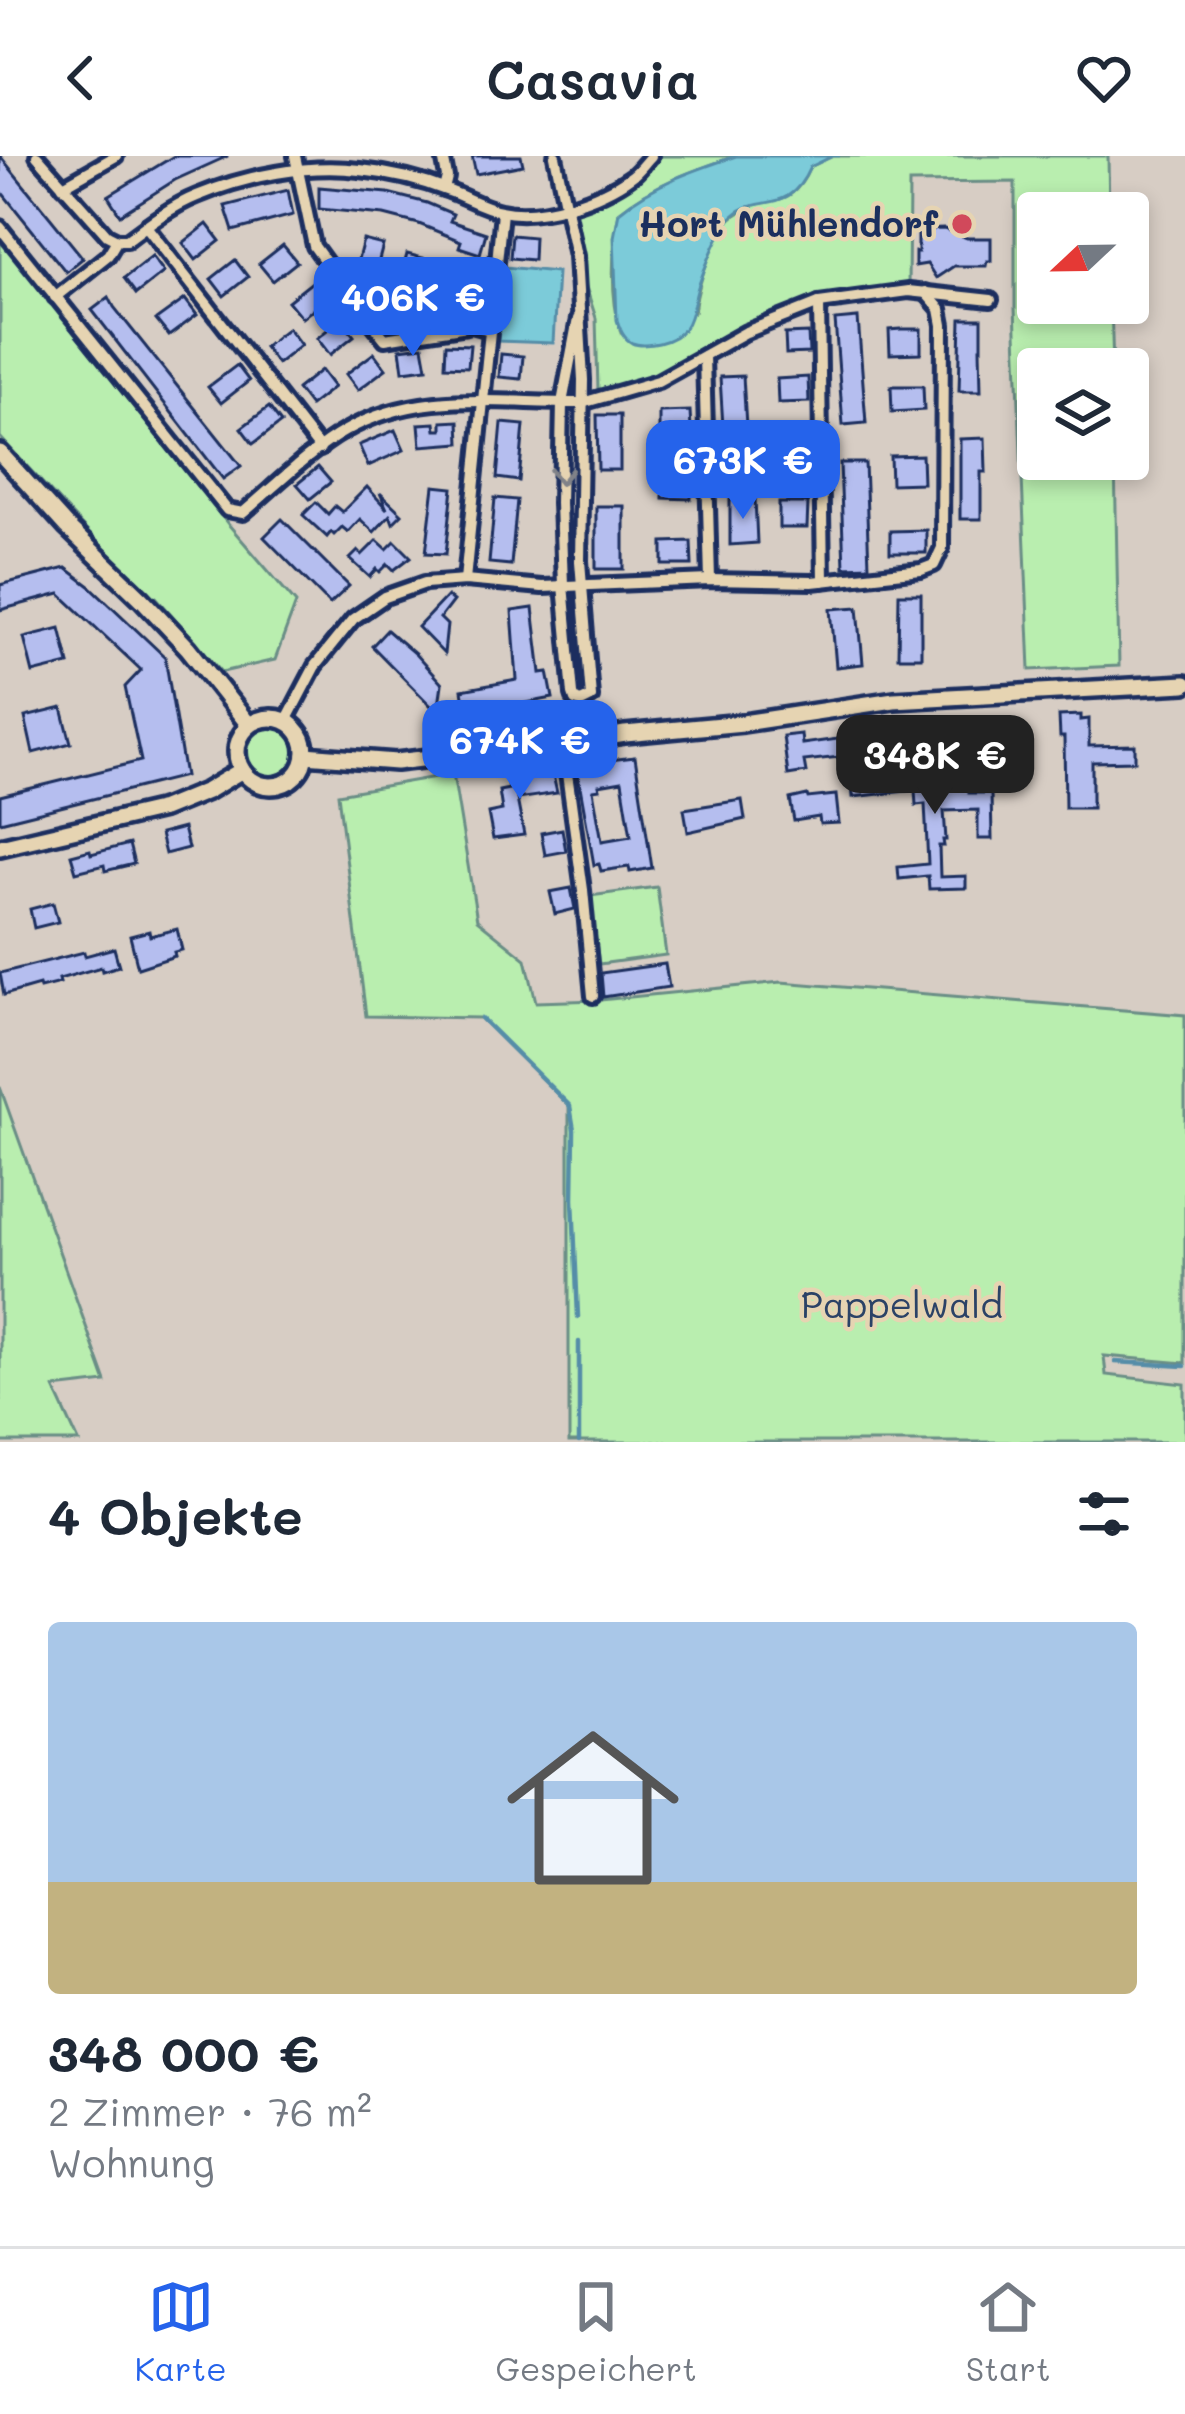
<!DOCTYPE html>
<html lang="de">
<head>
<meta charset="utf-8">
<style>
	:root { --surface:#fff; --page:#f2f2f3; --text:#1f2937; --muted:#747a83; --line:#e0e1e3; --accent:#2563eb }
	body { margin:0; font-family:Mali,sans-serif; background:var(--page); color:var(--text); height:100vh; display:flex; flex-direction:column; font-size:45px; white-space:nowrap }
	* { box-sizing:border-box; margin:0 }
	p { font-size:39px; color:var(--muted) }
	.icon { flex:none; width:66px; height:66px; fill:none; stroke:currentColor; stroke-width:2; stroke-linecap:round; stroke-linejoin:round }
	.map { position:relative; height:1286px; overflow:hidden }
	.side { display:flex; flex-direction:column; background:var(--surface); flex:1 }
	.side>* { flex:none }
	.needle { width:78px; rotate:248deg }
	.buttons { position:absolute; left:1017px; top:36px; display:grid; gap:24px }
	.buttons a { display:grid; place-items:center; width:132px; height:132px; border-radius:12px; background:var(--surface); box-shadow:0 6px 18px #0003; font-size:60px }
	.price { position:absolute; translate:-50% -102px; padding:0 27px; border-radius:24px; background:var(--accent); color:#fff; font-size:39px; line-height:78px; filter:drop-shadow(0 3px 6px #0008) }
	.price::after { content:''; position:absolute; left:50%; top:72px; width:36px; height:27px; margin-left:-18px; background:inherit; clip-path:polygon(0 0,100% 0,50% 100%) }
	.price.current { background:#222; color:#fff }
	ul { padding:0; list-style:none }
	li { display:grid; align-content:center; gap:24px; height:636px; padding:0 48px }
	li+li { border-top:3px solid var(--line) }
	li span { display:grid; place-items:center; height:372px; border-radius:12px; color:#555 }
	li>.icon { margin-inline-start:auto }
	span .icon { width:216px; height:216px; fill:#fffc; stroke-width:1 }
	li b { font-size:51px }
	h2 { display:flex; justify-content:space-between; align-items:center; height:144px; padding:0 48px; font-size:51px }
	header { display:flex; justify-content:space-between; align-items:center; height:156px; padding:0 48px; background:var(--surface); font-size:54px; font-weight:600 }
	.menu { display:flex; justify-content:space-around; align-items:center; height:168px; border-top:3px solid var(--line); background:var(--surface); font-size:33px; color:var(--muted) }
	.menu a { display:grid; justify-items:center; gap:6px }
	.menu .current { color:var(--accent) }
	.map>svg:first-child { display:block }
	.green { fill:#b9eeaf; stroke:#6a8e86; stroke-width:3 }
	.water { fill:#7ccbd9; stroke:#558da8; stroke-width:3 }
	.lines { fill:none; stroke-linecap:round; stroke-linejoin:round }
	.stream { stroke:#558da8; stroke-width:4.5 }
	.building { fill:#b5beef; stroke:#1b2f5e; stroke-width:3; fill-rule:evenodd }
	.street-casing { stroke:#1b2f5e; stroke-width:20 }
	.secondary-casing { stroke:#1b2f5e; stroke-width:24 }
	.street { stroke:#e6d4b2; stroke-width:10 }
	.secondary { stroke:#e6d4b2; stroke-width:15 }
	.oneway { stroke:#808288 }
	.poi-dot { fill:#d1495b; stroke:#e6d4b2; stroke-width:4.5 }
	.labels { text-anchor:middle; stroke-width:9; stroke-linejoin:round; paint-order:stroke }
	.poi-label { font-size:36px; font-weight:bold; fill:#1b2f5e; stroke:#e6d4b2; text-anchor:end }
	.park-label { font-size:36px; fill:#2b4266; stroke:#e6d4b2 }
</style>
</head>
<body>
<header><svg class="icon" aria-label="back" viewBox="0 0 24 24"><path d="M15 5l-7 7 7 7"/></svg>Casavia<svg class="icon" aria-label="heart" viewBox="0 0 24 24"><path d="M12 20l-8-8c-3-5 5-10 8-4 3-6 11-1 8 4z"/></svg></header>
<div class="map">
<svg width="1185" height="1286" viewBox="0 0 1185 1286">
	<rect width="100%" height="100%" fill="#d7cdc4"/>
	<filter id="ink" filterUnits="userSpaceOnUse"><feTurbulence type="fractalNoise" baseFrequency=".00833" numOctaves="2"/><feDisplacementMap in="SourceGraphic" scale="24" xChannelSelector="R" yChannelSelector="G"/><feConvolveMatrix kernelMatrix="1 2 1 2 8 2 1 2 1" color-interpolation-filters="sRGB"/></filter>
	<g filter="url(#ink)">
		<!-- green -->
		<g class="green">
			<path d="M 651,0 L 736,0 C 694,14 653,28 619,56 C 612,94 610,140 621,177 L 694,156 C 697,132 714,75 734,60 C 766,35 790,59 810,11 L 833,0 L 1108,0 L 1109,57 L 1038,57 L 1038,147 L 1111,147 L 1113,213 L 1038,213 L 1038,303 L 1115,303 L 1119,510 L 1030,514 L 1015,152 L 1015,26 L 909,27 L 908,135 L 819,147 L 626,235 L 598,234 L 596,162 L 576,100 L 567,51 L 602,36 Z"/>
			<path d="M 0,85 L 228,368 L 296,447 L 275,504 L 222,516 L 156,441 L 147,440 L 0,281 Z"/>
			<circle cx="270" cy="595" r="25"/>
			<path d="M 453,618 L 477,764 L 526,803 L 536,846 L 600,844 L 781,826 L 1185,859 L 1185,1207 L 1104,1200 L 1106,1219 L 1185,1228 L 1185,1286 L 569,1286 L 569,950 L 480,862 L 366,860 L 338,638 Z"/>
			<path d="M 657,731 L 666,799 L 599,808 L 590,740 Z"/>
			<path d="M 0,931 L 106,1226 L 54,1232 L 79,1286 L 0,1286 Z"/>
		</g>
		<!-- water -->
		<g class="water">
			<path d="M 736,0 L 840,0 L 833,0 L 810,11 C 787,64 755,34 729,64 C 718,78 704,114 698,131 C 690,158 693,179 659,187 C 651,189 639,190 632,187 C 623,182 620,173 617,164 L 614,81 L 619,56 C 653,28 694,14 736,0 Z"/>
			<path d="M 505,111 L 557,116 L 553,187 L 498,185 Z"/>
		</g>
		<g class="lines">
			<!-- stream -->
			<g class="stream">
				<path d="M 481,862 L 570,950 L 574,974 L 573,1043 L 578,1161"/>
				<path d="M 1115,1206 L 1185,1210"/>
				<path d="M 579,1286 L 579,1186"/>
			</g>
		</g>
		<!-- building -->
		<g class="building">
			<path d="M 0,0 L 83,102 L 66,116 L 0,34 Z"/>
			<path d="M 174,0 L 228,0 L 175,24 L 120,59 L 108,40 Z"/>
			<path d="M 472,0 L 521,0 L 523,9 L 476,18 Z"/>
			<path d="M 319,31 L 388,37 L 427,47 L 453,58 L 450,65 L 486,77 L 480,98 L 459,91 L 461,85 L 419,68 L 384,59 L 319,53 Z"/>
			<path d="M 288,34 L 293,59 L 233,75 L 225,50 Z"/>
			<path d="M 207,68 L 220,85 L 196,104 L 183,87 Z"/>
			<path d="M 944,73 L 967,82 L 991,82 L 991,105 L 987,105 L 986,110 L 954,110 L 936,122 L 927,108 L 915,110 L 915,96 L 918,96 L 918,74 Z"/>
			<path d="M 512,79 L 534,81 L 533,104 L 510,102 Z"/>
			<path d="M 363,84 L 383,89 L 373,127 L 353,122 Z"/>
			<path d="M 283,89 L 297,106 L 273,125 L 259,108 Z"/>
			<path d="M 407,98 L 427,103 L 417,141 L 397,136 Z"/>
			<path d="M 152,100 L 164,116 L 136,138 L 124,122 Z"/>
			<path d="M 235,104 L 248,121 L 224,140 L 211,123 Z"/>
			<path d="M 451,117 L 471,122 L 463,151 L 444,146 Z"/>
			<path d="M 312,126 L 326,143 L 302,162 L 288,145 Z"/>
			<path d="M 109,141 L 114,151 L 241,310 L 223,323 L 92,154 Z"/>
			<path d="M 185,143 L 197,159 L 169,180 L 156,164 Z"/>
			<path d="M 858,162 L 866,267 L 843,269 L 835,164 Z"/>
			<path d="M 341,163 L 354,180 L 330,199 L 317,182 Z"/>
			<path d="M 961,163 L 982,163 L 982,192 L 980,192 L 981,235 L 959,235 Z"/>
			<path d="M 288,172 L 301,189 L 277,208 L 264,191 Z"/>
			<path d="M 901,173 L 921,173 L 921,197 L 890,198 L 889,174 Z"/>
			<path d="M 808,177 L 809,197 L 786,198 L 785,178 Z"/>
			<path d="M 446,188 L 470,189 L 468,211 L 445,210 Z"/>
			<path d="M 423,190 L 427,212 L 403,215 L 400,193 Z"/>
			<path d="M 374,197 L 386,213 L 358,234 L 346,218 Z"/>
			<path d="M 501,198 L 523,200 L 521,223 L 499,221 Z"/>
			<path d="M 237,209 L 249,225 L 221,247 L 208,231 Z"/>
			<path d="M 321,214 L 334,231 L 310,250 L 297,233 Z"/>
			<path d="M 743,220 L 748,303 L 725,304 L 720,221 Z"/>
			<path d="M 808,221 L 809,246 L 778,247 L 777,223 Z"/>
			<path d="M 891,230 L 923,230 L 924,254 L 892,256 Z"/>
			<path d="M 269,251 L 281,267 L 253,288 L 241,272 Z"/>
			<path d="M 690,255 L 691,274 L 659,276 L 659,256 Z"/>
			<path d="M 597,259 L 620,259 L 620,314 L 598,314 Z"/>
			<path d="M 459,265 L 460,287 L 421,290 L 419,268 L 435,267 L 436,274 L 442,274 L 442,266 Z"/>
			<path d="M 502,267 L 524,269 L 519,325 L 497,322 Z"/>
			<path d="M 395,274 L 404,294 L 368,310 L 359,289 Z"/>
			<path d="M 811,275 L 811,301 L 779,302 L 779,276 Z"/>
			<path d="M 985,282 L 986,316 L 981,316 L 981,363 L 960,363 L 960,283 Z"/>
			<path d="M 922,299 L 923,327 L 891,328 L 890,300 Z"/>
			<path d="M 840,307 L 865,307 L 869,410 L 844,411 Z"/>
			<path d="M 318,311 L 331,326 L 310,343 L 297,328 Z"/>
			<path d="M 663,320 L 692,321 L 691,343 L 663,342 Z"/>
			<path d="M 434,330 L 453,332 L 446,398 L 426,397 Z"/>
			<path d="M 367,331 L 387,353 L 380,337 L 402,358 L 393,367 L 390,359 L 374,376 L 360,363 L 348,376 L 342,371 L 334,379 L 331,376 L 327,381 L 303,359 L 316,346 L 328,358 L 335,350 L 342,356 Z"/>
			<path d="M 495,342 L 517,344 L 511,409 L 489,407 Z"/>
			<path d="M 755,342 L 757,387 L 730,389 L 730,344 Z"/>
			<path d="M 779,347 L 808,347 L 807,372 L 779,372 Z"/>
			<rect x="596" y="350" width="28" height="63"/>
			<path d="M 282,363 L 349,430 L 330,448 L 264,381 Z"/>
			<path d="M 926,374 L 926,397 L 890,397 L 890,375 Z"/>
			<path d="M 377,384 L 387,393 L 395,385 L 411,401 L 394,414 L 388,408 L 380,416 L 377,413 L 370,421 L 350,403 L 358,395 L 362,399 Z"/>
			<path d="M 691,385 L 692,409 L 663,409 L 663,386 Z"/>
			<path d="M 66,412 L 91,431 L 165,501 L 185,620 L 0,666 L 0,640 L 141,605 L 125,531 L 141,514 L 60,438 L 0,454 L 0,429 Z"/>
			<path d="M 899,438 L 921,438 L 921,501 L 898,501 Z"/>
			<path d="M 447,440 L 453,445 L 440,462 L 447,469 L 444,498 L 418,471 Z"/>
			<path d="M 858,451 L 863,508 L 836,511 L 831,453 Z"/>
			<path d="M 533,452 L 541,517 L 548,516 L 553,542 L 466,558 L 462,534 L 517,524 L 512,455 Z"/>
			<path d="M 60,472 L 69,508 L 33,517 L 24,481 Z"/>
			<path d="M 387,474 L 415,498 L 442,528 L 438,557 L 372,490 Z"/>
			<path d="M 62,552 L 71,587 L 33,597 L 25,561 Z"/>
			<path d="M 1081,559 L 1081,564 L 1089,563 L 1089,590 L 1135,589 L 1135,605 L 1092,606 L 1092,652 L 1065,652 L 1064,581 L 1060,581 L 1059,560 Z"/>
			<path d="M 899,569 L 902,594 L 804,605 L 806,616 L 788,619 L 783,580 L 801,578 L 802,588 L 845,582 L 844,575 Z"/>
			<rect x="987" y="573" width="24" height="25"/>
			<path d="M 923,589 L 925,629 L 969,628 L 969,637 L 991,637 L 992,683 L 978,683 L 978,654 L 944,655 L 946,684 L 943,684 L 944,690 L 939,690 L 940,721 L 966,720 L 966,732 L 929,733 L 928,720 L 899,723 L 898,711 L 928,708 L 925,648 L 916,649 L 915,634 L 853,641 L 852,630 L 914,623 L 910,591 Z"/>
			<path d="M 635,601 L 652,712 L 630,716 L 629,711 L 601,715 L 599,708 L 594,709 L 576,608 ZM 622,625 L 631,680 L 602,685 L 593,634 L 600,633 L 599,629 Z"/>
			<path d="M 550,606 L 557,637 L 517,643 L 524,679 L 493,683 L 488,657 L 502,654 L 499,635 L 509,633 L 508,627 L 533,622 L 532,618 L 541,617 L 539,608 Z"/>
			<path d="M 807,639 L 808,642 L 836,639 L 839,667 L 820,668 L 819,661 L 794,665 L 790,643 Z"/>
			<path d="M 742,644 L 745,663 L 688,676 L 684,653 Z"/>
			<path d="M 183,672 L 188,692 L 165,698 L 160,678 Z"/>
			<path d="M 562,673 L 566,695 L 545,699 L 541,677 Z"/>
			<path d="M 129,688 L 134,708 L 105,715 L 104,709 L 76,716 L 71,699 L 90,694 L 91,698 Z"/>
			<path d="M 571,732 L 575,753 L 555,758 L 550,736 Z"/>
			<path d="M 53,747 L 58,766 L 34,772 L 30,753 Z"/>
			<path d="M 177,773 L 182,794 L 174,796 L 175,800 L 138,812 L 130,780 L 149,775 L 150,780 Z"/>
			<path d="M 114,792 L 119,810 L 102,815 L 101,811 L 59,823 L 60,827 L 40,832 L 39,829 L 4,839 L 0,817 L 84,796 L 85,800 Z"/>
			<path d="M 665,808 L 669,831 L 603,841 L 601,817 Z"/>
		</g>
		<g class="lines">
			<defs>
				<g id="street">
					<path d="M 37,0 L 107,79 L 117,84"/>
					<path d="M 295,0 L 314,90 L 346,134 L 490,174"/>
					<path d="M 443,0 L 447,21 L 444,33"/>
					<path d="M 555,0 L 576,100 L 583,224 L 580,405 L 591,541 L 581,546 L 575,544 L 573,538 L 563,429 L 560,347 L 562,247 L 578,163"/>
					<path d="M 63,30 L 116,0"/>
					<path d="M 146,70 L 320,293"/>
					<path d="M 0,71 L 227,354 L 243,357 C 274,331 311,294 345,275 C 419,232 501,248 582,247 L 658,225 L 746,176 L 819,147 L 908,135 L 991,144"/>
					<path d="M 117,84 L 127,84 C 148,68 172,50 197,40 C 247,19 306,8 360,14 C 390,17 421,24 449,35 C 466,41 484,52 501,55 C 540,64 601,43 632,20 C 639,15 645,6 651,0"/>
					<path d="M 347,135 L 385,183 L 467,170"/>
					<path d="M 55,141 L 108,99 L 117,84"/>
					<path d="M 819,147 L 823,425"/>
					<path d="M 704,200 L 710,424"/>
					<path d="M 465,424 L 502,56"/>
					<path d="M 286,565 L 315,510 L 353,463 L 385,441 L 425,427 L 465,424 L 542,431 L 710,424 L 812,426 L 921,414 L 934,409 L 942,392 L 943,169 L 940,153 L 925,136"/>
					<path d="M 562,581 L 583,734 L 593,840"/>
				</g>
				<g id="secondary">
					<path d="M 0,297 L 66,370 L 142,443 L 188,492 L 249,569"/>
					<circle cx="271" cy="596" r="34"/>
					<path d="M 506,593 L 525,583 L 598,575"/>
					<path d="M 305,599 L 396,606 L 506,593 L 525,595 L 625,578 L 743,567 L 894,544 L 1185,528"/>
					<path d="M 0,691 L 163,653 L 207,635 L 242,614"/>
				</g>
			</defs>
			<!-- street casing -->
			<use href="#street" class="street-casing"/>
			<!-- secondary casing -->
			<use href="#secondary" class="secondary-casing"/>
			<!-- street -->
			<use href="#street" class="street"/>
			<!-- secondary -->
			<use href="#secondary" class="secondary"/>
		</g>
		<!-- one-way arrows -->
		<defs><path id="oneway-chevron" d="M-2-3.5L2.5 0L-2 3.5" fill="none" stroke-width="1.6" stroke-linecap="round" stroke-linejoin="round" transform="scale(3)"/></defs>
		<use class="oneway" href="#oneway-chevron" transform="translate(561 320) rotate(91)"/>
	</g>
	<!-- markers -->
	<circle class="poi-dot" cx="962" cy="68" r="12"/>
	<g class="labels">
		<!-- poi labels -->
		<g class="poi-label">
			<text x="938" y="81">Hort Mühlendorf</text>
		</g>
		<!-- park labels -->
		<g class="park-label">
			<text x="902" y="1162">Pappelwald</text>
		</g>
	</g>
</svg>
<div class="buttons">
<a><svg class="needle" viewBox="-14 -14 28 28"><path d="M0-13l5 13h-10z" fill="#e53935"/><path d="M0 13l5-13h-10z" fill="#747a83"/></svg></a>
<a><svg class="icon" aria-label="layers" viewBox="0 0 24 24"><path d="M12 4l9 5-9 5-9-5zM3 14l9 5 9-5"/></svg></a>
</div>
<b class="price" style="left:413px;top:203px">406K €</b>
<b class="price" style="left:743px;top:366px">673K €</b>
<b class="price" style="left:520px;top:646px">674K €</b>
<b class="price current" style="left:935px;top:661px">348K €</b>
</div>
<section class="side">
<h2>4 Objekte<svg class="icon" aria-label="filters" viewBox="0 0 24 24"><path d="M4 7h16M4 17h16"/><circle cx="9" cy="7" r="2"/><circle cx="15" cy="17" r="2"/></svg></h2>
<ul>
<li><span style="background:linear-gradient(#a9c7e8 70%,#c2b280 0)"><svg class="icon" aria-label="home" viewBox="0 0 24 24"><path d="M3 11l9-7 9 7M6 9v11h12V9"/></svg></span><div><b>348 000 €</b><p>2 Zimmer · 76 m²</p><p>Wohnung</p></div></li>
</ul>
</section>
<nav class="menu">
<a class="current"><svg class="icon" aria-label="map" viewBox="0 0 24 24"><path d="M3 6l6-2 6 2 6-2v14l-6 2-6-2-6 2zM9 4v14M15 6v14"/></svg>Karte</a>
<a><svg class="icon" aria-label="saved" viewBox="0 0 24 24"><path d="M7 4h10v16l-5-4-5 4z"/></svg>Gespeichert</a>
<a><svg class="icon" aria-label="home" viewBox="0 0 24 24"><path d="M3 11l9-7 9 7M6 9v11h12V9"/></svg>Start</a>
</nav>
</body>
</html>
